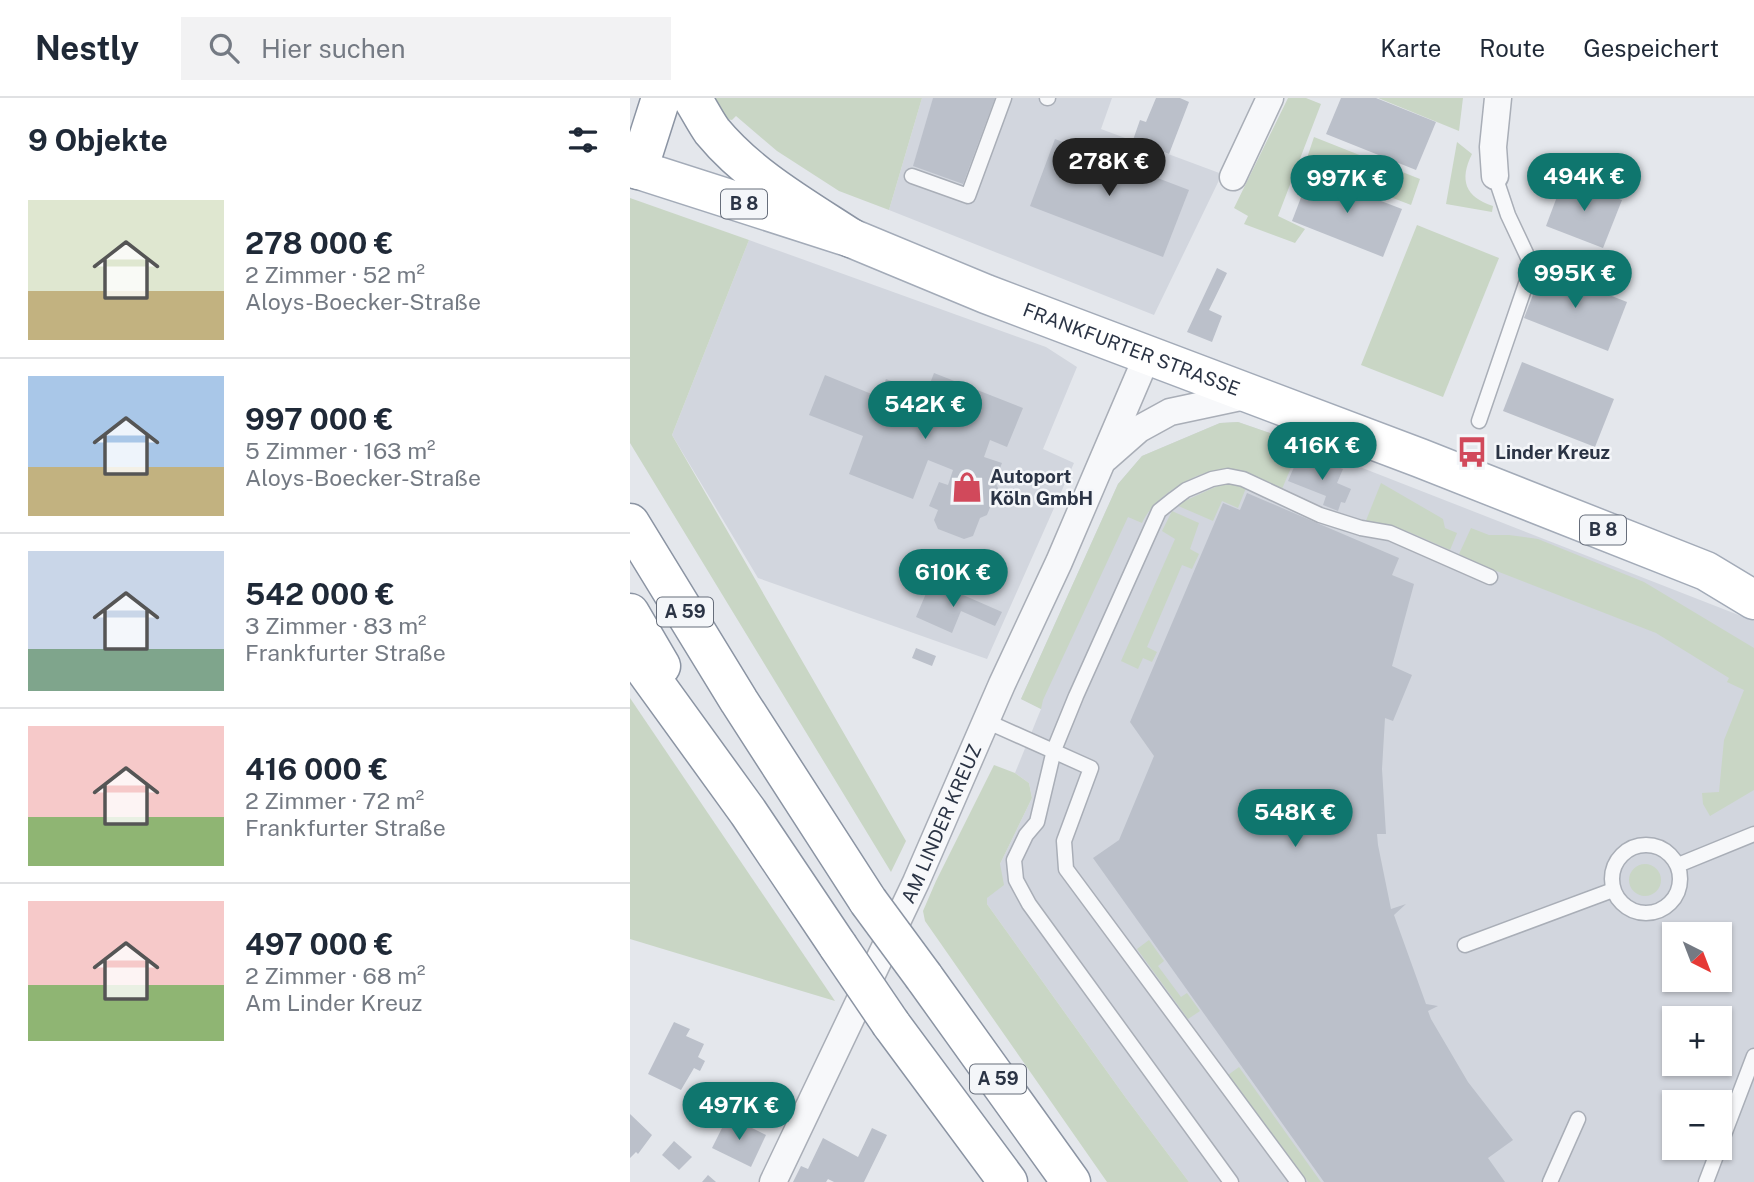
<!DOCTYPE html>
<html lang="de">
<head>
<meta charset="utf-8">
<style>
	:root { --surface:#fff; --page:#f2f2f3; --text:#1f2937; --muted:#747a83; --line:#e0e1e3; --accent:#0f766e }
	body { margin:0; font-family:"Public Sans",sans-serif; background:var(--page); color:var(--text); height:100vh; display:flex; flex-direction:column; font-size:26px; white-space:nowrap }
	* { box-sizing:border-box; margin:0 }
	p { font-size:23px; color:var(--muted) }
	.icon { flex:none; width:38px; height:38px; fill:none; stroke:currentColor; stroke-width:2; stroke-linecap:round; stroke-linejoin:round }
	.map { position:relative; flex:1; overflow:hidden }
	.panel { display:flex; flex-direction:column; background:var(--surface); width:630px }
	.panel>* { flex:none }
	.needle { width:46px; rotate:138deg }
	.buttons { position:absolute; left:1032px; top:824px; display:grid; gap:14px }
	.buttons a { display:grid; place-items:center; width:70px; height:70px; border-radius:0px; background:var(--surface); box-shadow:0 2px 5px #0004; font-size:35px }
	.price { position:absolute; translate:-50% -60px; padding:0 16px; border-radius:24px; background:var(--accent); color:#fff; font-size:23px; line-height:46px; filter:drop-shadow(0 2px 4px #0008) }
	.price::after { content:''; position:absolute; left:50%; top:42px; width:21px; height:16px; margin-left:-10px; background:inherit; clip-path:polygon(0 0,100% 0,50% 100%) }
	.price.on { background:#222; color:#fff }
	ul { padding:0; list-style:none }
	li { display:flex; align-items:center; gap:21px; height:175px; padding:0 28px }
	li+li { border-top:2px solid var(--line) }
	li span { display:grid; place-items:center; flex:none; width:196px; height:140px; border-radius:0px; color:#555 }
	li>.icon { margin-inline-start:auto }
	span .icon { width:84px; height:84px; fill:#fffc; stroke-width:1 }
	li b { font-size:30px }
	h2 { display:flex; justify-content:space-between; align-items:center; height:84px; padding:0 28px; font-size:30px }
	header { display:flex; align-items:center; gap:42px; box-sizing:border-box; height:98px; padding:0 35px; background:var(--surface); border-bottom:2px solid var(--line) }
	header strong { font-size:33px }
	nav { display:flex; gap:38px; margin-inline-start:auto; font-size:24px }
	.search { width:490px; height:63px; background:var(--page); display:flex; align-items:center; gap:18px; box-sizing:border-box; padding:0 24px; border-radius:0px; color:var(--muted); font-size:26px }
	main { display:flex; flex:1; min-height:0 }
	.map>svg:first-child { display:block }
	.built { fill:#d2d6de; fill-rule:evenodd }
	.green { fill:#c9d6c5 }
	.building { fill:#bbc0ca }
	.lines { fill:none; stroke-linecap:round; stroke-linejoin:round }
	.service-casing { stroke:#a9aeb7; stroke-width:17 }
	.minor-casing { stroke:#a9aeb7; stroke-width:29 }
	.primary-casing { stroke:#a3abb8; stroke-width:41 }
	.motorway-casing { stroke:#8b94a3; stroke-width:41 }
	.service { stroke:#f7f8fa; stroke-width:14 }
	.minor { stroke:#f7f8fa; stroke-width:26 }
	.primary { stroke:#fff; stroke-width:38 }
	.motorway { stroke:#fff; stroke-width:38 }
	.motorway-bridge-casing { stroke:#8b94a3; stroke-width:41; stroke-linecap:butt }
	.motorway-bridge { stroke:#fff; stroke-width:38 }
	.labels { text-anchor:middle; stroke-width:5; stroke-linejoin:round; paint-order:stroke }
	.shield { fill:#f4f6f9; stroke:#676e7b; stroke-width:2 }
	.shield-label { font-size:18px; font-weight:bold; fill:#2b3445 }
	.street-label { font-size:19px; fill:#2b3445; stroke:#f4f6f9 }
	.poi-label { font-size:19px; font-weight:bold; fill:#2b3445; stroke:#f4f6f9; text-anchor:start }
</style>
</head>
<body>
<header>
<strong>Nestly</strong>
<div class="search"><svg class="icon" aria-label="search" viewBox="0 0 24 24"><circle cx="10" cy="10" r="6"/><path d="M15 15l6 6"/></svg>Hier suchen</div>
<nav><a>Karte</a><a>Route</a><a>Gespeichert</a></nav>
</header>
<main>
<section class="panel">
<h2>9 Objekte<svg class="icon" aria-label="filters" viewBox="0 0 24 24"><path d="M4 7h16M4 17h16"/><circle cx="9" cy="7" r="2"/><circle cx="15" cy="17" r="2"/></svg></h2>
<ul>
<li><span style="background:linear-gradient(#dfe7d0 65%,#c2b280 0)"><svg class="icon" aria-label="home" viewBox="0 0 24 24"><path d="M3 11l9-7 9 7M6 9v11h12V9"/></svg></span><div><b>278 000 €</b><p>2 Zimmer · 52 m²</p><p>Aloys-Boecker-Straße</p></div></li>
<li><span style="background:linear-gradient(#a9c7e8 65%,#c2b280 0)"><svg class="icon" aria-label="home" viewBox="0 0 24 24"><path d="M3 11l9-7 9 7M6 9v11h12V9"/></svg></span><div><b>997 000 €</b><p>5 Zimmer · 163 m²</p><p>Aloys-Boecker-Straße</p></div></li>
<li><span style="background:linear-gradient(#c9d6e8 70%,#7fa58c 0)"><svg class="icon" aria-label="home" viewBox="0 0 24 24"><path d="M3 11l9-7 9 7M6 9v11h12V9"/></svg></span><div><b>542 000 €</b><p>3 Zimmer · 83 m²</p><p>Frankfurter Straße</p></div></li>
<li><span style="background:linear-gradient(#f6c9c9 65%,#8fb573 0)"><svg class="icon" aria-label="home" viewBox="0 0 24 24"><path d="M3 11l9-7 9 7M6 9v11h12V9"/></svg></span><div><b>416 000 €</b><p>2 Zimmer · 72 m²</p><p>Frankfurter Straße</p></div></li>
<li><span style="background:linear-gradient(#f6c9c9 60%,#8fb573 0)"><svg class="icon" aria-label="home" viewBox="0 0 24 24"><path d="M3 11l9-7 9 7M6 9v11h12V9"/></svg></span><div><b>497 000 €</b><p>2 Zimmer · 68 m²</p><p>Am Linder Kreuz</p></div></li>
</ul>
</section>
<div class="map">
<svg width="1124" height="1084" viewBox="0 0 1124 1084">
	<rect width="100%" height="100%" fill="#e4e7ec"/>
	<!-- built -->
	<g class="built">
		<path d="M 292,0 L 482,0 L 471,31 L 592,76 L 524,217 L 259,112 Z"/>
		<path d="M 119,142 L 416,249 L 447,269 L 413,351 L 444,365 L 357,561 L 128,480 L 42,337 Z"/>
		<path d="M 608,324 L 671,346 L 1124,523 L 1124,1084 L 559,1084 L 496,1000 L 357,806 L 357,800 L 370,766 L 402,700 L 399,685 L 385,675 L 411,611 L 391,601 L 488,386 L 512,358 L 590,325 ZM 1045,836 L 1090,836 L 1090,882 L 1045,882 ZM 1045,920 L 1090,920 L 1090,966 L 1045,966 ZM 1045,1004 L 1090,1004 L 1090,1050 L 1045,1050 Z"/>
	</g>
	<!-- green -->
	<g class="green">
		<path d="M 75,0 L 292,0 L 259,112 L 209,93 L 147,53 L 106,18 L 102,22 L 97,21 Z"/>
		<path d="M 658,0 L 676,0 L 691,6 L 648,118 L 675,131 L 665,145 L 614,126 L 618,118 L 604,110 Z"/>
		<path d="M 748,0 L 833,0 L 829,33 Z"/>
		<path d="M 684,39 L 790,81 L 781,107 L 675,66 Z"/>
		<path d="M 827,44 L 842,56 C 829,82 835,99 863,108 L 862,114 L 816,106 Z"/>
		<path d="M 0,100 L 119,142 L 42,337 L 276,743 L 261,774 L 0,345 Z"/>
		<path d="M 787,127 L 869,160 L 813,299 L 731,267 Z"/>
		<path d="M 608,324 L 671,346 L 652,391 C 638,385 622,375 607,372 C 576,365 524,397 512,425 L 498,419 L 413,602 L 411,611 L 391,601 L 488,386 L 512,358 L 590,325 Z"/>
		<path d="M 596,384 L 604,385 L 616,390 L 608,410 L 592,403 L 583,423 L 546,407 Z"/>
		<path d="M 751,385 L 808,418 L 813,421 L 815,430 L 827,435 L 820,452 L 779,434 L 735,425 Z"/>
		<path d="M 542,413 L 569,425 L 560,451 L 569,456 L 562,471 L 552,467 L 517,549 L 527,554 L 522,564 L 513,560 L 508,571 L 491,563 L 545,441 L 532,433 Z"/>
		<path d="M 841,430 L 859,437 L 879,437 L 908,441 L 1014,484 L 1124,550 L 1124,692 L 1080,718 L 1073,706 L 1072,695 L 1089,694 L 1094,642 L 1114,592 L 1097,584 L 1099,580 L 1026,535 L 851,467 L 829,456 Z"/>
		<path d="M 0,600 L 205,903 L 0,841 Z"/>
		<path d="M 364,667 L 385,675 L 399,685 L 402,700 L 370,766 L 374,787 L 357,800 L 357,806 L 496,1000 L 559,1084 L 477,1084 L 295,823 L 293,813 L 306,783 Z"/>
		<circle cx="1015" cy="782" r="16"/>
		<path d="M 519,842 L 534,863 L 528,868 L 551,899 L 557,895 L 570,913 L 558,921 L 507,851 Z"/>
		<path d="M 609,969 L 691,1084 L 678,1084 L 598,977 Z"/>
	</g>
	<!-- building -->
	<g class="building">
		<path d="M 303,0 L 365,0 L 333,86 L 283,68 Z"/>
		<path d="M 526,0 L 550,0 L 559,4 L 539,56 L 503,42 L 510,22 L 516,24 Z"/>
		<path d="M 711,0 L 746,0 L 806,24 L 786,72 L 696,36 Z"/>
		<path d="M 425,41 L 559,92 L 533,159 L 400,108 Z"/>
		<path d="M 680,76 L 772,111 L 753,159 L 662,123 Z"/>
		<path d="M 934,80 L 992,102 L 973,150 L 916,128 Z"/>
		<path d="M 587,170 L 597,175 L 579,212 L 592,218 L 582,244 L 557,234 Z"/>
		<path d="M 913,171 L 997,204 L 978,253 L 894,220 Z"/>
		<path d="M 892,264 L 984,301 L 965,349 L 873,313 Z"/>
		<path d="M 304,275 L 393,310 L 377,349 L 360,342 L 354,359 L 372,365 L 365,383 L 368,390 L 357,417 L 350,420 L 343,438 L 334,441 L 308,431 L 304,422 L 308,412 L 299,408 L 309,384 L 318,387 L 323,372 L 298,362 L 283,401 L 219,376 L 233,338 L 179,317 L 195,277 L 249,299 L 256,281 L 296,296 Z"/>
		<path d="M 667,362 L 690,371 L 693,363 L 713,371 L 707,385 L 721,391 L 715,405 L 711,404 L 708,413 L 693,407 L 696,398 L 658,383 Z"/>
		<path d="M 617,395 L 769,460 L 762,477 L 784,486 L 762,568 L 782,577 L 763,623 L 755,620 L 752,671 L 756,736 L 747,736 L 748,747 L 761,811 L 776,806 L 764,817 L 796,906 L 808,908 L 798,913 L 801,921 L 838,984 L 883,1042 L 858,1060 L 875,1084 L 694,1084 L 463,760 L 489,742 L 524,658 L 500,624 L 593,405 L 610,412 Z"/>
		<path d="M 300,486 L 322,496 L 324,493 L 372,514 L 365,528 L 331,513 L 322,535 L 286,519 Z"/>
		<path d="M 286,550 L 306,558 L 302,568 L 282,560 Z"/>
		<path d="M 44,924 L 60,931 L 56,938 L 74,946 L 68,959 L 75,963 L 70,973 L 64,970 L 51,992 L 18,976 Z"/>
		<path d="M 0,1016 L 22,1037 L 8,1056 L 6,1054 L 0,1060 Z"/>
		<path d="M 98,1018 L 136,1037 L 121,1069 L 82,1050 Z"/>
		<path d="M 242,1030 L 257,1037 L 234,1084 L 204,1084 L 198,1081 L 196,1084 L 163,1084 L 171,1068 L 178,1071 L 193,1040 L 228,1059 Z"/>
		<path d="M 44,1043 L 62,1059 L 49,1072 L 32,1057 Z"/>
		<path d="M 78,1077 L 86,1084 L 72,1084 Z"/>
	</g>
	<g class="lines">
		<defs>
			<g id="service">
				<path d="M 417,0 L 418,0"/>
				<path d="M 282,78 L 338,98 L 374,0"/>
				<path d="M 849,323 L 902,168 L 878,117 L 865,78"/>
				<path d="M 356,623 L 461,670 L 434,743 L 436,771 L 668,1084"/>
				<circle cx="1016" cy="781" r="34"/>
				<path d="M 1048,767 L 1124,736"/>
				<path d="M 835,847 L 983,792"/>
				<path d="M 1090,1047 L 1124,958"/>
				<path d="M 601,1084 L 399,806 L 386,782 L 384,762 L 396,737 L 407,724 L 424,652 L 446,598 L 529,413 L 544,401 L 556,392 L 582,381 L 598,378 L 613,381 L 690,417 L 731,430 L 760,435 L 860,479"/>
				<path d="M 920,1084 L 948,1021"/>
				<path d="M 1076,1084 L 1089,1050"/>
			</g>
			<g id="minor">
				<path d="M 865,78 L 863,49 L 868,0"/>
				<path d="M 603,79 L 640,0"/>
				<path d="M 476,360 L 509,331 L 540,314 L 620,297"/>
				<path id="s1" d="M 143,1084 L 286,784 L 372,586 L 429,464 L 518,256"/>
			</g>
			<g id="primary">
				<path id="s2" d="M 0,69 L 221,140 L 356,196 L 790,360 L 1076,473 L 1124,502"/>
			</g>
			<g id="motorway">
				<path d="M 62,0 C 69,11 75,23 82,33 C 119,78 172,108 221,140"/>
				<path d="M 8,72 L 31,0"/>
				<path d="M 0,425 L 109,603 L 238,803"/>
				<path d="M 0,515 L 31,568"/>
				<path d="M 0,551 L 118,714 L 208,848"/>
				<path d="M 294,879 L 441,1084"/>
				<path d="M 261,926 L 378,1084"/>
			</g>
		</defs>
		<!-- service casing -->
		<use href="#service" class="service-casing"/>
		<!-- minor casing -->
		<use href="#minor" class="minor-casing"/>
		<!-- primary casing -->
		<use href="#primary" class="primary-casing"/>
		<!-- motorway casing -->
		<use href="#motorway" class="motorway-casing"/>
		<!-- service -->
		<use href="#service" class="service"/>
		<!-- minor -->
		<use href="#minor" class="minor"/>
		<!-- primary -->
		<use href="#primary" class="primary"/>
		<!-- motorway -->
		<use href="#motorway" class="motorway"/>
		<defs>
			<g id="motorway-bridge">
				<path d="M 238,803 L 294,879"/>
				<path d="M 208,848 L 261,926"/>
			</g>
		</defs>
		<!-- motorway-bridge casing -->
		<use href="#motorway-bridge" class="motorway-bridge-casing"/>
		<!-- motorway-bridge -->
		<use href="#motorway-bridge" class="motorway-bridge"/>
	</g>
	<!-- icons -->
	<defs>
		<symbol id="bus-bare" viewBox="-9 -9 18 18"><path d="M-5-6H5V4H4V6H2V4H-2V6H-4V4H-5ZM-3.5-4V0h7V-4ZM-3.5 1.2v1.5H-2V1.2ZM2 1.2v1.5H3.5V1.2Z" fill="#d1495b" stroke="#f4f6f9" stroke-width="2.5" paint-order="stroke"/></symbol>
		<symbol id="shop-bare" viewBox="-9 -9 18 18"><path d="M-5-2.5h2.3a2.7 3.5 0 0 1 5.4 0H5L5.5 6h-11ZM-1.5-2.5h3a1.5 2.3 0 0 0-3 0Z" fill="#d1495b" stroke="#f4f6f9" stroke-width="2.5" paint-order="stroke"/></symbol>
	</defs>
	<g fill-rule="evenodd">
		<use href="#bus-bare" x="820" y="332" width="44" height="44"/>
		<use href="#shop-bare" x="315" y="367" width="44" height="44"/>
	</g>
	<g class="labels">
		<!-- shield labels -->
		<g class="shield">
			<rect x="91" y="91.5" width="46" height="29" rx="5"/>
			<rect x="950" y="417.5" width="46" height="29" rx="5"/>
			<rect x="27" y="499.5" width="56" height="29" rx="5"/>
			<rect x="340" y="966.5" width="56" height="29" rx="5"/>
		</g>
		<g class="shield-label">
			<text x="114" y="112">B 8</text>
			<text x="973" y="438">B 8</text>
			<text x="55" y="520">A 59</text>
			<text x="368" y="987">A 59</text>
		</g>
		<!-- street labels -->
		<g class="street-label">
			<text dy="7" stroke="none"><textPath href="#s2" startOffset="534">FRANKFURTER STRASSE</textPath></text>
			<text dy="7" stroke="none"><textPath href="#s1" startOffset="396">AM LINDER KREUZ</textPath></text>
		</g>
		<!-- poi labels -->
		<g class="poi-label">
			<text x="865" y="361">Linder Kreuz</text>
			<text x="360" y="385">Autoport<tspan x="360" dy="22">Köln GmbH</tspan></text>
		</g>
	</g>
</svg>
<div class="buttons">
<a><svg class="needle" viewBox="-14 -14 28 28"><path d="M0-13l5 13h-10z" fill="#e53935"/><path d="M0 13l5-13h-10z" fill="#747a83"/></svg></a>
<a>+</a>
<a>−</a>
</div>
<b class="price on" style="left:479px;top:100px">278K €</b>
<b class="price" style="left:954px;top:115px">494K €</b>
<b class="price" style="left:717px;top:117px">997K €</b>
<b class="price" style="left:945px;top:212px">995K €</b>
<b class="price" style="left:295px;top:343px">542K €</b>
<b class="price" style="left:692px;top:384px">416K €</b>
<b class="price" style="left:323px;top:511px">610K €</b>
<b class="price" style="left:665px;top:751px">548K €</b>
<b class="price" style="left:109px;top:1044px">497K €</b>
</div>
</main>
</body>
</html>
